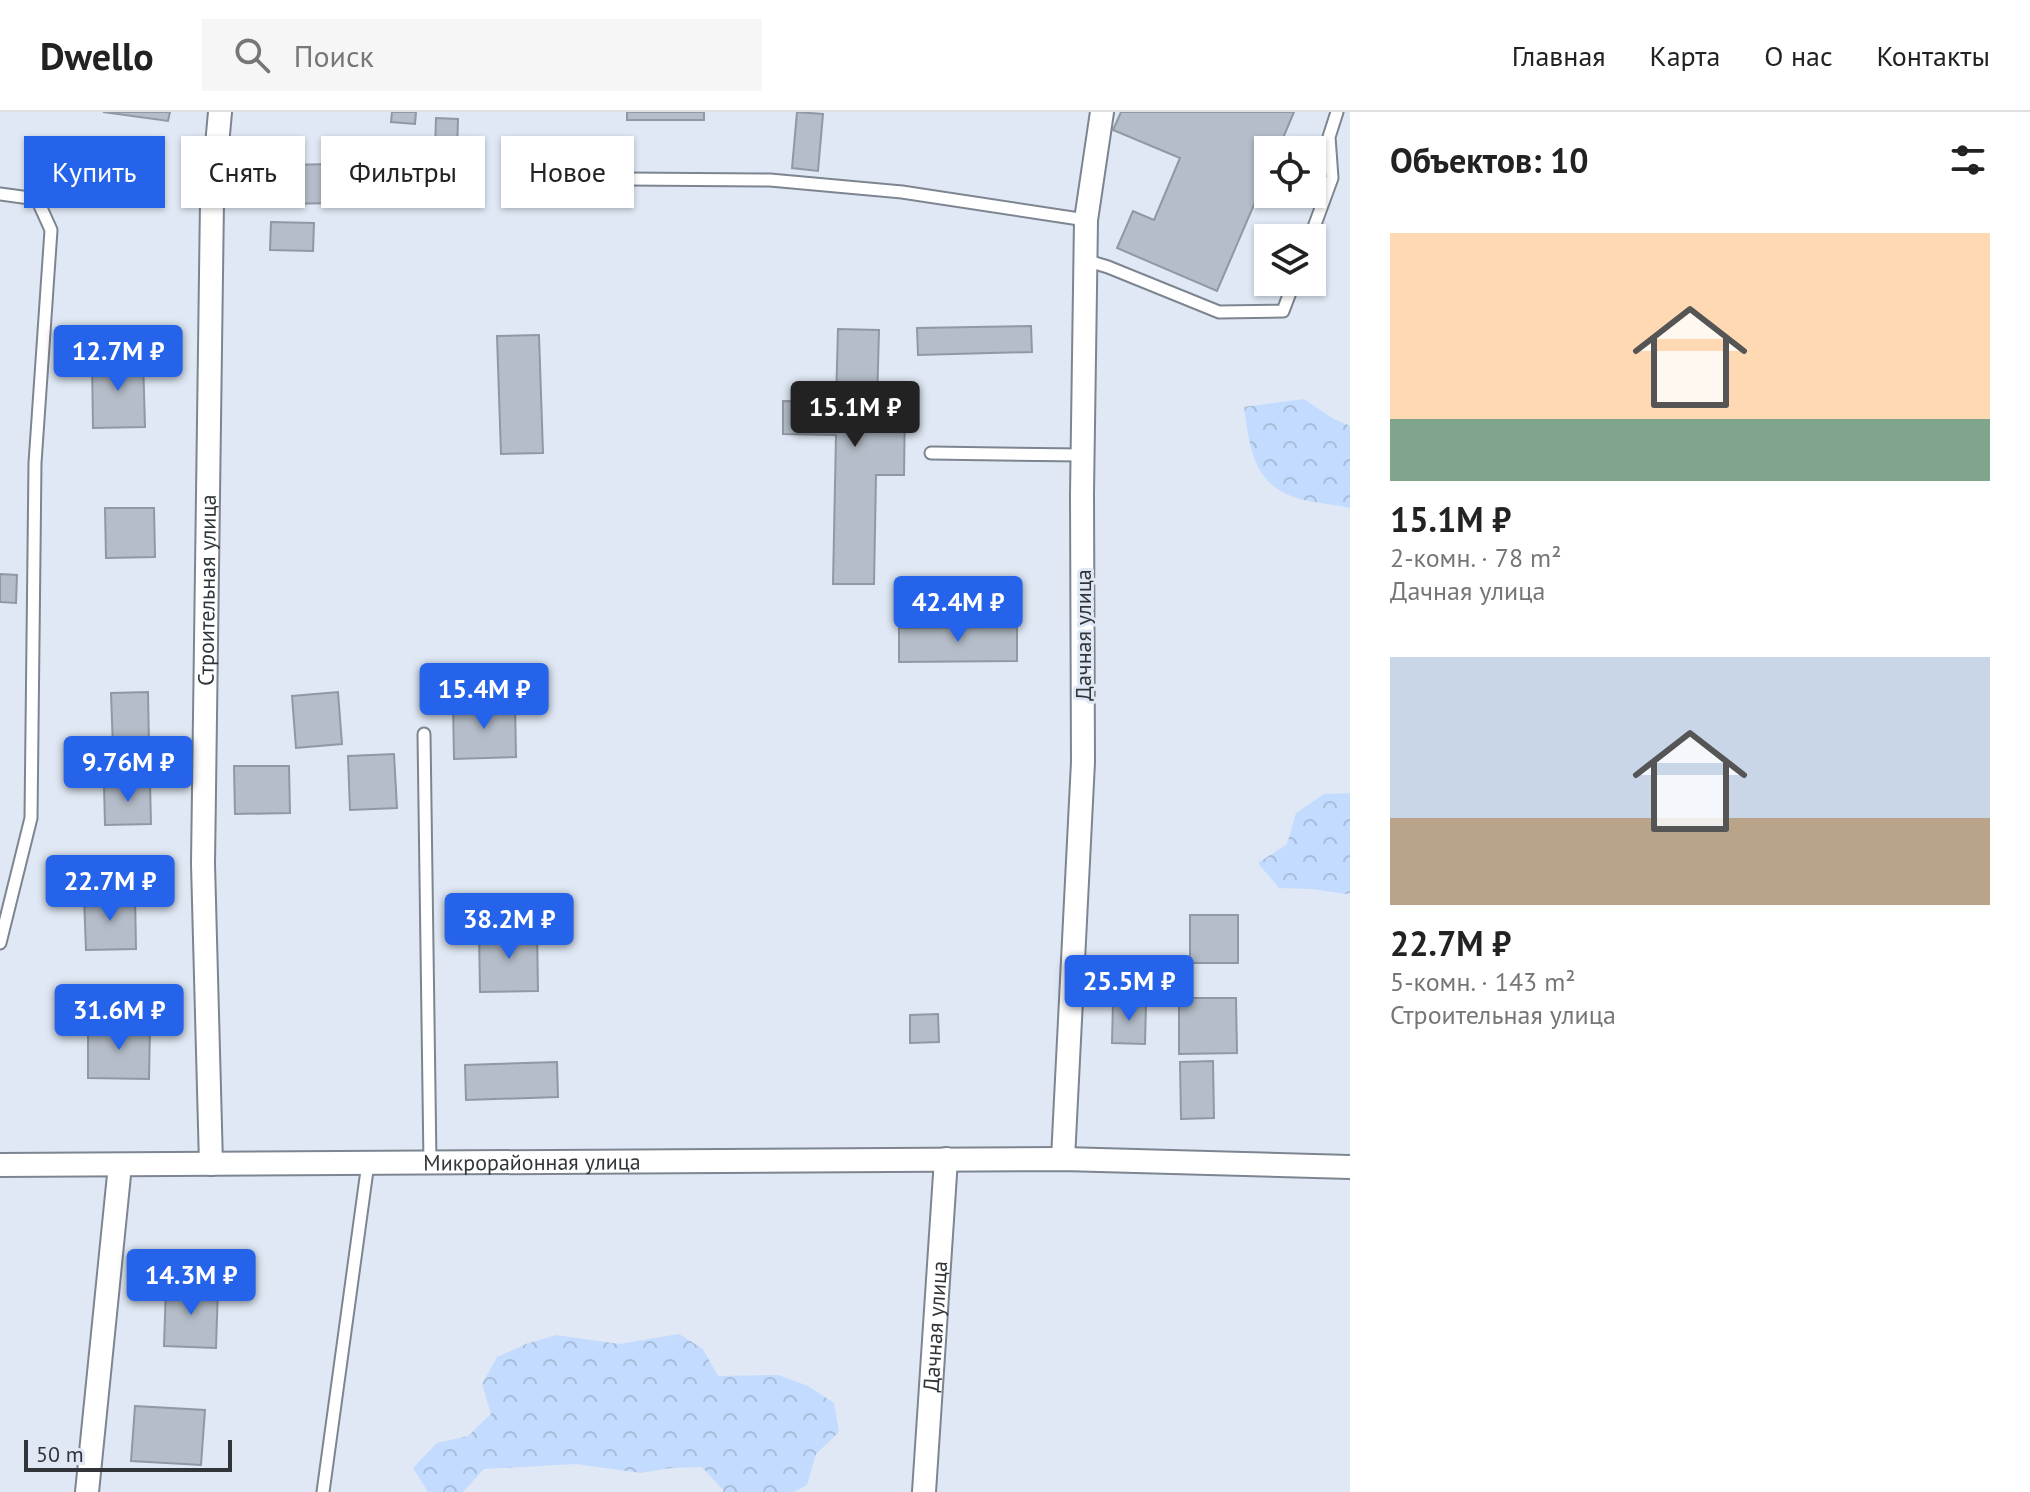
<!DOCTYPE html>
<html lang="ru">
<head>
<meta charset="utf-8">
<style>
	:root { --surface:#fff; --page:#f6f6f6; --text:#222; --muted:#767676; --line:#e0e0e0; --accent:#2563eb }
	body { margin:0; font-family:"PT Sans",sans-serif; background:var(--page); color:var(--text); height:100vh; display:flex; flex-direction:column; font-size:30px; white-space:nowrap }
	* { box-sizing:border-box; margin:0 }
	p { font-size:26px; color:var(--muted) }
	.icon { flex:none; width:44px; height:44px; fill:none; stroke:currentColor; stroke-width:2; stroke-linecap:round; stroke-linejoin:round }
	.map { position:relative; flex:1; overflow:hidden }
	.drawer { display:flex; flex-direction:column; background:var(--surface); width:680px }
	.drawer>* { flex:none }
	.banner { position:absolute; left:24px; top:24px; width:760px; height:72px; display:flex; gap:16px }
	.controls { position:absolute; left:1254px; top:24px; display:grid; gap:16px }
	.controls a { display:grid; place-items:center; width:72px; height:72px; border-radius:0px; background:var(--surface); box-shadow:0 2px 6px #0004; font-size:40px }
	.scale { position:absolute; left:24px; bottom:20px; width:208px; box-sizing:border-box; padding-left:8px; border:4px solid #31353a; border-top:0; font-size:22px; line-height:28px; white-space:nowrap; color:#31353a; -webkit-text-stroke:6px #dfe8f4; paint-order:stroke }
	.price { position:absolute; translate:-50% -68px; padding:0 18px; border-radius:8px; background:var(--accent); color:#fff; font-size:26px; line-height:52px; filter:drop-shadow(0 2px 4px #0008) }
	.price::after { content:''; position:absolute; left:50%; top:48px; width:24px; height:18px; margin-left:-12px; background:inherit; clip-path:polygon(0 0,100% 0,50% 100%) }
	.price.active { background:#222; color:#fff }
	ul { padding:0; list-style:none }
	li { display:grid; align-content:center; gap:16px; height:424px; padding:0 40px }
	li span { display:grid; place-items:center; height:248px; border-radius:0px; color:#555 }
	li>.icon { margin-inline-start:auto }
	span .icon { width:144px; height:144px; fill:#fffc; stroke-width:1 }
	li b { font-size:34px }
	h2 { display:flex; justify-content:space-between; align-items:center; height:96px; padding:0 40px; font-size:34px }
	.tag { padding:0 28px; border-radius:0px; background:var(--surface); box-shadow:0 2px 6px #0004; font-size:28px; line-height:72px }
	.tag.active { background:var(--accent); color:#fff }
	header { display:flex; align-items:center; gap:48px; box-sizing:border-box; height:112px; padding:0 40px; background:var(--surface); border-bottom:2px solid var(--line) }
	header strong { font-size:38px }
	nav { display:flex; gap:44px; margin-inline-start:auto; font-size:28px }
	.search { width:560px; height:72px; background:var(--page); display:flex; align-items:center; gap:20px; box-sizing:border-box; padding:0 28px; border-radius:0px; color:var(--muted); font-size:30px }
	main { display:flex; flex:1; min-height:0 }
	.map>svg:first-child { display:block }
	.forest { fill:url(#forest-crowns) }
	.building { fill:#b4bdc9; stroke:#9098a4; stroke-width:2 }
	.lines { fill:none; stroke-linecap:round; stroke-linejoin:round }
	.lane-casing { stroke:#7d8590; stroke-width:15 }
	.street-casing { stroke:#7d8590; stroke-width:26 }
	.lane { stroke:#fff; stroke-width:11 }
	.street { stroke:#fff; stroke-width:22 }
	.labels { text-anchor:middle; stroke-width:6; stroke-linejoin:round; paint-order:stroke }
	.street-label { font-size:22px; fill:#31353a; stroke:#dfe8f4 }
</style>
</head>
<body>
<header>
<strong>Dwello</strong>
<div class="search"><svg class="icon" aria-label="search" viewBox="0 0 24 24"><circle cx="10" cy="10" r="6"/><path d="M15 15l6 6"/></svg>Поиск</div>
<nav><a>Главная</a><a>Карта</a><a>О нас</a><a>Контакты</a></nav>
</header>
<main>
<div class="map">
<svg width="1350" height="1380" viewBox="0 0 1350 1380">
	<defs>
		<pattern id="forest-crowns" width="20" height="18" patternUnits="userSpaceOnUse" patternTransform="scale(2)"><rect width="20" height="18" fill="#c3dbfe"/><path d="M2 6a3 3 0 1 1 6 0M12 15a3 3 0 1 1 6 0" fill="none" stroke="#a8bdda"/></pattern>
	</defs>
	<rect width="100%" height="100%" fill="#dfe8f4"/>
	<!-- forest -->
	<g class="forest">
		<path d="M 1304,287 L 1332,306 L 1350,314 L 1350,396 C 1338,393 1325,392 1313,390 C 1256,380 1251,346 1244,295 Z"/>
		<path d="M 1350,681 L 1350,781 L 1346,782 L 1312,777 L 1279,776 L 1258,751 L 1287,732 L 1296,701 L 1324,682 Z"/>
		<path d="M 679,1222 L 703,1237 L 718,1264 L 778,1263 L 808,1274 L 834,1291 L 839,1320 L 816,1342 L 807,1373 L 794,1380 L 723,1380 L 723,1378 L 702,1355 L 671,1356 L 641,1361 L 576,1352 L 484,1357 L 463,1380 L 428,1380 L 413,1356 L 437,1331 L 468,1324 L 491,1302 L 482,1272 L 497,1245 L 526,1232 L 556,1223 L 619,1232 Z"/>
	</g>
	<!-- building -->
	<g class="building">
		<path d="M 103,0 L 170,0 L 168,9 Z"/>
		<path d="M 392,0 L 416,0 L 415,12 L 391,10 Z"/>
		<rect x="627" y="0" width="77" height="8"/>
		<path d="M 797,0 L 823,2 L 818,59 L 792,56 Z"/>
		<path d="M 1121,0 L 1294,0 L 1278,38 L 1268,38 L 1268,60 L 1217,179 L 1117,136 L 1133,99 L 1154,108 L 1180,46 L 1113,18 Z"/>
		<path d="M 436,6 L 458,7 L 457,39 L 435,38 Z"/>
		<path d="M 331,52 L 332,91 L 286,92 L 286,53 Z"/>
		<path d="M 271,110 L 314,111 L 313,139 L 270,138 Z"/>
		<path d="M 1031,214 L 1032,240 L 918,243 L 917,216 Z"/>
		<path d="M 838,217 L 879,218 L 877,291 L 905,292 L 904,363 L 876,363 L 874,472 L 833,472 L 836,323 L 783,322 L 783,289 L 836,290 Z"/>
		<path d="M 539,223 L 543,341 L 501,342 L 497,224 Z"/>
		<path d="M 143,246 L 145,315 L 93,316 L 92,247 Z"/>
		<path d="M 105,396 L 154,396 L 155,445 L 106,446 Z"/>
		<path d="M 0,462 L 17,463 L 16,491 L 0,490 Z"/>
		<path d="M 1017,515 L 1017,549 L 899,550 L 899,516 Z"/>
		<path d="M 148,580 L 149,635 L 113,636 L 111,581 Z"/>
		<path d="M 338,580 L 342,632 L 296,636 L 292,584 Z"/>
		<path d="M 515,591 L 516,645 L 454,647 L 453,592 Z"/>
		<path d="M 394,642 L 397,696 L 350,698 L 348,644 Z"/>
		<path d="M 234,654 L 289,654 L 290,701 L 235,702 Z"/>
		<path d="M 150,671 L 151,712 L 105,713 L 104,672 Z"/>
		<path d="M 135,783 L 136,837 L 86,838 L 84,785 Z"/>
		<rect x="1190" y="803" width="48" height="48"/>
		<path d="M 537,817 L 538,879 L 480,880 L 479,819 Z"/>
		<path d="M 1179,886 L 1236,886 L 1237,941 L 1179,942 Z"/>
		<path d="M 1113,890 L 1146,890 L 1145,932 L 1112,931 Z"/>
		<path d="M 938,902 L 939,930 L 910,931 L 910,903 Z"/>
		<path d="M 88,914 L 150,915 L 149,967 L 88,966 Z"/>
		<path d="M 1213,949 L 1214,1006 L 1181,1007 L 1180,950 Z"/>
		<path d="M 557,950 L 558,985 L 466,988 L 465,953 Z"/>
		<path d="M 166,1174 L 218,1176 L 216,1236 L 164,1234 Z"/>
		<path d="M 135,1294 L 205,1298 L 201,1353 L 131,1349 Z"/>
	</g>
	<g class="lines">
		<defs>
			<g id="lane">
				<path d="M 626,67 L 770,68 L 902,80 L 1086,108"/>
				<path d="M 0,82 L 37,87 L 51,118 L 35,351 L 31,706 L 0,831"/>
				<path d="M 1310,126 L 1332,66 L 1329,25 L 1337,0"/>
				<path d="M 1085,148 L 1108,155 L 1219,200 L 1283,199 L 1294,170"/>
				<path d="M 931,341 L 1082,343"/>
				<path d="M 424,622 L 430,1051"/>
				<path d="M 323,1380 L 368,1051"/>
			</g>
			<g id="street">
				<path d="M 1063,1047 L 1083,650 L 1082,382 L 1086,108 L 1102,0"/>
				<path id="s1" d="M 211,1052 L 203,752 L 212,89 L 220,0"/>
				<path id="s2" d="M 0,1053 L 1063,1047 L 1350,1055"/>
				<path d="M 87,1380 L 120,1053"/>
				<path id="s3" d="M 924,1380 L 946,1047"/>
			</g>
		</defs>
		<!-- lane casing -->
		<use href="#lane" class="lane-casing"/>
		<!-- street casing -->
		<use href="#street" class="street-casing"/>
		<!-- lane -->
		<use href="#lane" class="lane"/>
		<!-- street -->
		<use href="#street" class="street"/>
	</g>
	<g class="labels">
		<!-- street labels -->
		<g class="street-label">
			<text dy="8" stroke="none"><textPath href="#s1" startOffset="574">Строительная улица</textPath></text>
			<text transform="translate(1083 523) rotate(-90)" y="8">Дачная улица</text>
			<text dy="8" stroke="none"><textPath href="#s2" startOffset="532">Микрорайонная улица</textPath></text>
			<text dy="8" stroke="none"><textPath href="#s3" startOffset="166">Дачная улица</textPath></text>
		</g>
	</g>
</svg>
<div class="controls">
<a><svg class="icon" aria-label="locate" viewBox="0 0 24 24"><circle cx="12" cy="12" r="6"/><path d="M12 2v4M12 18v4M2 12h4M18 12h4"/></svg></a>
<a><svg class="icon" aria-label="layers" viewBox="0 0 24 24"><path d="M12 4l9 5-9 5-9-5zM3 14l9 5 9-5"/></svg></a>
</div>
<div class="scale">50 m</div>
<b class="price" style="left:118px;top:281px">12.7M ₽</b>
<b class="price active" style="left:855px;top:337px">15.1M ₽</b>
<b class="price" style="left:958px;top:532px">42.4M ₽</b>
<b class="price" style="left:484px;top:619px">15.4M ₽</b>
<b class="price" style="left:128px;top:692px">9.76M ₽</b>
<b class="price" style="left:110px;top:811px">22.7M ₽</b>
<b class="price" style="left:509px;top:849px">38.2M ₽</b>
<b class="price" style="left:1129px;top:911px">25.5M ₽</b>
<b class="price" style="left:119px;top:940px">31.6M ₽</b>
<b class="price" style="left:191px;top:1205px">14.3M ₽</b>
<div class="banner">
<a class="tag active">Купить</a>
<a class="tag">Снять</a>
<a class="tag">Фильтры</a>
<a class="tag">Новое</a>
</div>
</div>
<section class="drawer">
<h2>Объектов: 10<svg class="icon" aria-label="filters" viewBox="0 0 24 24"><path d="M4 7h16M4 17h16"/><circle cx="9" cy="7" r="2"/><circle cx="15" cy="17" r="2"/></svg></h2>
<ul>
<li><span style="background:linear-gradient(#ffd9b3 75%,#7fa58c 0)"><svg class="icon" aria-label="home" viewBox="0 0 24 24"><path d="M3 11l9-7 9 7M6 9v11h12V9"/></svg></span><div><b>15.1M ₽</b><p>2-комн. · 78 m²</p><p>Дачная улица</p></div></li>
<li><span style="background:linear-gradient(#c9d6e8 65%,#b9a48a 0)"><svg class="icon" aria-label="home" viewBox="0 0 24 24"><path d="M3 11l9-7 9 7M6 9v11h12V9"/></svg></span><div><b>22.7M ₽</b><p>5-комн. · 143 m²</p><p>Строительная улица</p></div></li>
</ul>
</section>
</main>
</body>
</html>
